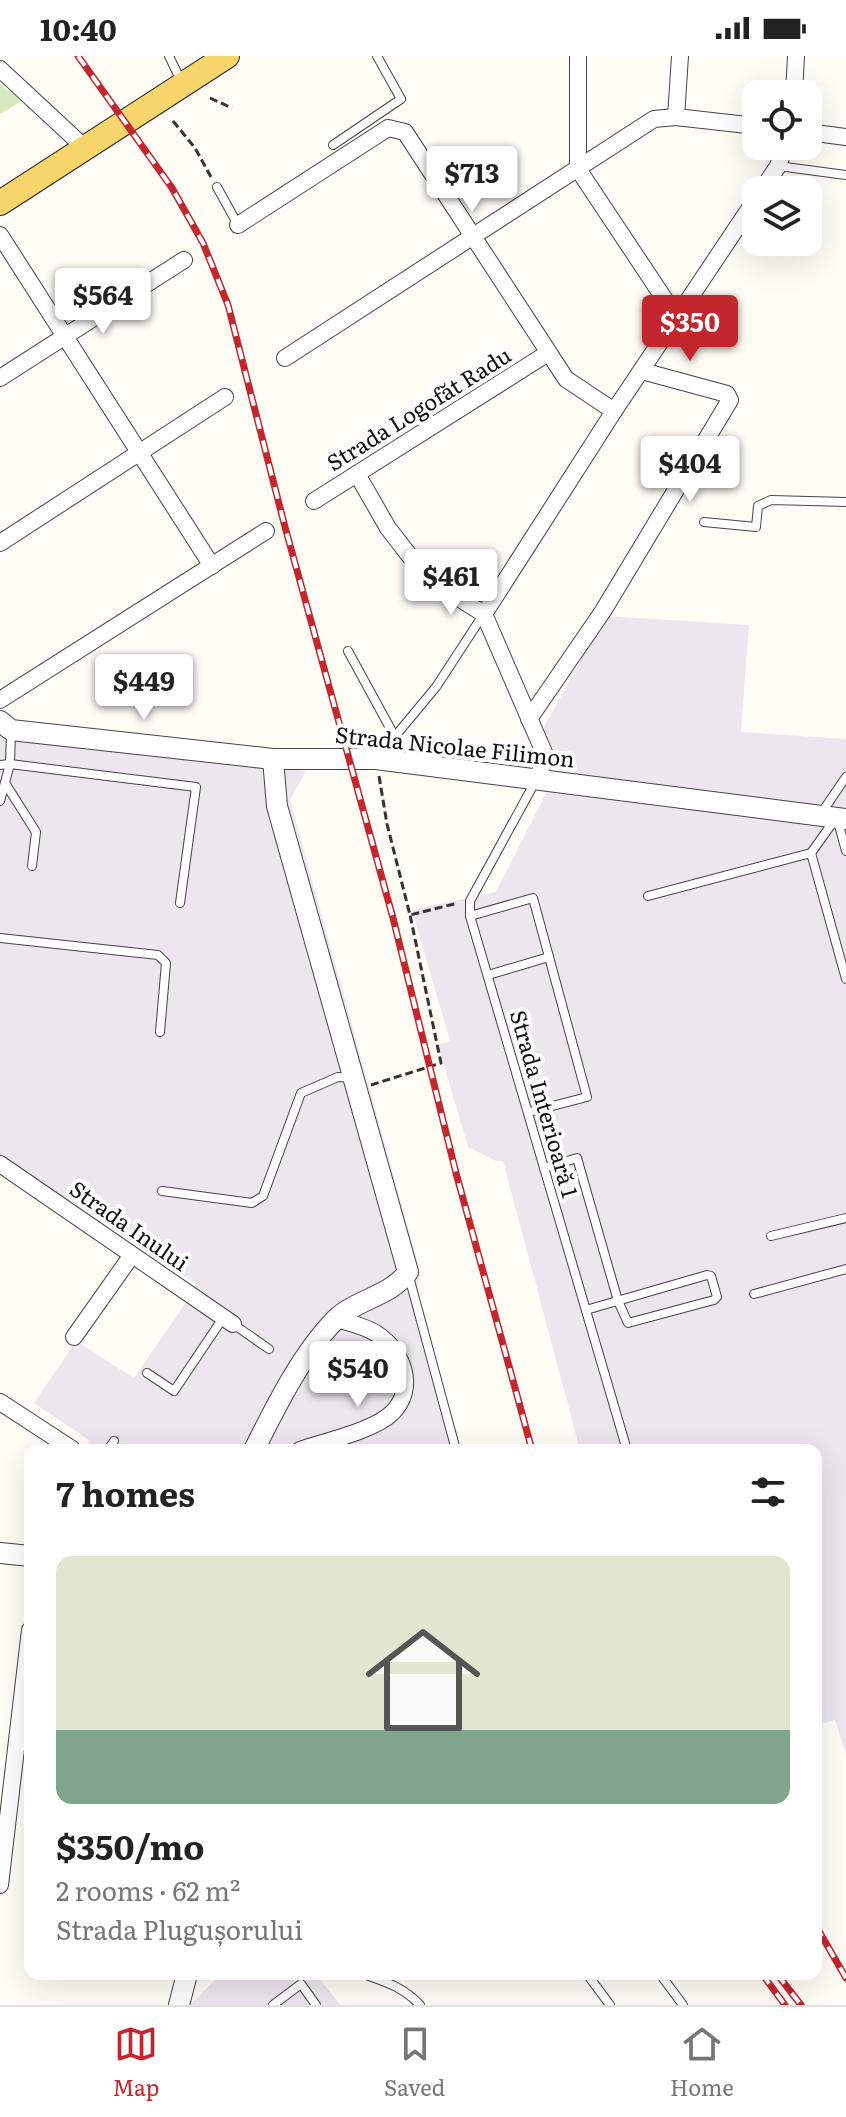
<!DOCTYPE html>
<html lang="en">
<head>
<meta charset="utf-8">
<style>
	:root { --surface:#fff; --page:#f6f6f6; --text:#222; --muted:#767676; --line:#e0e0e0; --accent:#c4262e }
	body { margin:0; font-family:Literata,serif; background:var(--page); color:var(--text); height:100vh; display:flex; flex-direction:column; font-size:30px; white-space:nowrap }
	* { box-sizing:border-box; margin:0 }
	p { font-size:26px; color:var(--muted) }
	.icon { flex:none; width:44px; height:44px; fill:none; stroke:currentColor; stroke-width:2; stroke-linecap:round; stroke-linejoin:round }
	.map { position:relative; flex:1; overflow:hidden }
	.side { position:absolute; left:24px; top:1388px; width:798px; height:536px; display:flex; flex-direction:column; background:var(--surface); border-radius:16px; box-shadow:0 8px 32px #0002 }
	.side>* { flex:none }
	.tools { position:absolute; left:742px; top:24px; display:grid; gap:16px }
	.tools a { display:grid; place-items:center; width:80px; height:80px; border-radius:16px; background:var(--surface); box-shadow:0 8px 32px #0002; font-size:40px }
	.price { position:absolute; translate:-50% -68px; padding:0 18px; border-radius:8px; background:#fff; color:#222; font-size:26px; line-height:52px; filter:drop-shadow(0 2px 4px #0008) }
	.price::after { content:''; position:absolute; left:50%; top:48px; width:24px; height:18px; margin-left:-12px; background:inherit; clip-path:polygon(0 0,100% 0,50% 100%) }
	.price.on { background:var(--accent); color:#fff }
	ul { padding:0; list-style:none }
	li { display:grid; align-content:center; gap:16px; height:424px; padding:0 32px }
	li span { display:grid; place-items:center; height:248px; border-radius:16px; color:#555 }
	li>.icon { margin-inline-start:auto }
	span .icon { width:144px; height:144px; fill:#fffc; stroke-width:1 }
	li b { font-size:34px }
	h2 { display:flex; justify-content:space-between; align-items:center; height:96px; padding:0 32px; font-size:34px }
	.status { display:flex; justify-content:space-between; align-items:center; height:56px; padding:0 40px; background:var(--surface); direction:ltr }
	.status svg { height:22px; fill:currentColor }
	.tabs { display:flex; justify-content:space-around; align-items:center; height:112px; border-top:2px solid var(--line); background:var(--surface); font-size:22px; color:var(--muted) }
	.tabs a { display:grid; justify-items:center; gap:4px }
	.tabs .on { color:var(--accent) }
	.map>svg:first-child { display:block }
	.industrial { fill:#eee6ef }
	.green { fill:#d5ebbd }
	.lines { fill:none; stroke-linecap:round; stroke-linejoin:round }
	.service-casing { stroke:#444; stroke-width:10 }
	.minor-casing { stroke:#444; stroke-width:18 }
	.tertiary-casing { stroke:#444; stroke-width:22 }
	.primary-casing { stroke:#222; stroke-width:26 }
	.path { stroke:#333; stroke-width:3; stroke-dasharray:8 4; stroke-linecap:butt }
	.service { stroke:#fff; stroke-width:8 }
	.minor { stroke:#fff; stroke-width:16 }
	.tertiary { stroke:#fff; stroke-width:20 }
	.primary { stroke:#f9d66b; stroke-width:24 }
	.rail-casing { stroke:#c4262e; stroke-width:7 }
	.rail { stroke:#fff; stroke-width:4; stroke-dasharray:12; stroke-linecap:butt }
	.labels { text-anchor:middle; stroke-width:8; stroke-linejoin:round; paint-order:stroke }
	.street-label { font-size:22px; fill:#111; stroke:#fff }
</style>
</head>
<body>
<div class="status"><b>10:40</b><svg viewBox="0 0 49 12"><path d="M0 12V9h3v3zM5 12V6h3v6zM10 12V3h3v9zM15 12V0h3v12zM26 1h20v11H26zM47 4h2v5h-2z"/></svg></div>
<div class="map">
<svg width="846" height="1949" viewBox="0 0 846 1949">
	<rect width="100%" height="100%" fill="#fffdf5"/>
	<!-- industrial -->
	<g class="industrial">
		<path d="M 605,560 L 749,569 L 741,676 L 846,683 L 846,1698 L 835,1664 L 816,1669 L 816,1394 L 580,1394 L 503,1105 L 496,1105 L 468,1091 L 438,989 L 450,985 L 412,854 L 496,836 L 559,712 L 544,671 Z"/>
		<path d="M 0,678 L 306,715 L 290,744 L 421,1219 L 412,1249 L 451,1394 L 85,1394 L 89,1384 L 34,1347 L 76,1285 L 134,1322 L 198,1229 L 0,1099 Z"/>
		<path d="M 221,1918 L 316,1918 L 340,1949 L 190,1949 Z"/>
	</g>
	<!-- green -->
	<path class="green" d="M 0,28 L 22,45 L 0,58 Z"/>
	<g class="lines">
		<defs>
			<g id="service">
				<path d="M 169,0 L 181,25"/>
				<path d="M 333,89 L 401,43 L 377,0"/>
				<path d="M 778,110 L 846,119"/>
				<path d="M 217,131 L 238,169"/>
				<path d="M 704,466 L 756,471 L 758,450 L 771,444 L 846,446"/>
				<path d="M 348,595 L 395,681"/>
				<path d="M 377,702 L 436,631 L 483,559"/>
				<path d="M 0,709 L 10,708 L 196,731 L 180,847"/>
				<path d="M 535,726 L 470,845 L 470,860 L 627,1394"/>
				<path d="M 5,727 L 36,776 L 32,810"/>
				<path d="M 0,745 L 10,708 L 11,675"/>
				<path d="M 820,759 L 846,721"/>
				<path d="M 837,762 L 846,795"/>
				<path d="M 811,797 L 836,762"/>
				<path d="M 648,840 L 811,797 L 846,923"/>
				<path d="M 470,860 L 533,842 L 587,1041 L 529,1056"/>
				<path d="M 0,882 L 158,899 L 166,907 L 160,976"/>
				<path d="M 488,919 L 549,901"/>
				<path d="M 544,1112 L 577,1102 L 618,1245 L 628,1267 L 714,1244 L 717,1241 L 711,1220 L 707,1219 L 586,1254"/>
				<path d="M 162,1135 L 252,1147 L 263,1140 L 301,1037 L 338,1021 L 352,1022"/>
				<path d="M 771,1180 L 846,1162"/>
				<path d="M 408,1217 L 456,1394"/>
				<path d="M 754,1238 L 846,1213"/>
				<path d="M 233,1268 L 269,1293"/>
				<path d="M 147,1317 L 174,1335 L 223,1262"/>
				<path d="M 108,1394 L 114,1385"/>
				<path d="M 363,1918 C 386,1926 403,1931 420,1949"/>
				<path d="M 587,1918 L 610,1949"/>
				<path d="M 660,1918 L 683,1949"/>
				<path d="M 273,1949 L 301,1928 L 316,1949"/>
			</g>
			<g id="minor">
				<path d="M 578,0 L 578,113 L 677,262"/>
				<path d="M 0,13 L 85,92"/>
				<path d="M 794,38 L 796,0"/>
				<path d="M 676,61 L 680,0"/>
				<path d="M 808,76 L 846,81"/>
				<path d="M 762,134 L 778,110 L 785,90"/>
				<path d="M 238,169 L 388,72 L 405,76 L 566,323 L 614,355"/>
				<path d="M 0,179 L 212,510"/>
				<path d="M 285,302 L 654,63 L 676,61 L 756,70"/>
				<path d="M 0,322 L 184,204"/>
				<path d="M 357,418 L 388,472 L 419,512 L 449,536 L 484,558 L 546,701 L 537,723"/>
				<path d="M 314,445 L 548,297"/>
				<path d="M 0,487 L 225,341"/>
				<path d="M 484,558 L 614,355 L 756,143"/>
				<path d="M 0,644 L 266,475"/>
				<path d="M 529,663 L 603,555 L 730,344 L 727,338 L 642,315"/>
				<path d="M 0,1108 L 233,1268"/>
				<path d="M 74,1281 L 132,1199"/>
				<path d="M 0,1346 L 72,1393"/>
				<path d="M 300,1394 C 326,1385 373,1375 392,1357 C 417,1332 403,1295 377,1278 C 365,1270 350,1267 336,1263"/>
				<path d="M 0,1829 L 30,1574"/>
			</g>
			<g id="tertiary">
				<path d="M 0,665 L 11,674 L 273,703 L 376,703 L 846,763"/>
				<path d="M 254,1394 C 275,1352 302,1297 336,1263 C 357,1243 391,1240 408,1216 L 277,750 L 273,703"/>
				<path d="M 0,1497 L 30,1500"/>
				<path d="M 179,1949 L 187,1918"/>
			</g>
			<path id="primary" d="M 0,147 L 227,0"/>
		</defs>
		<!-- service casing -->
		<use href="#service" class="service-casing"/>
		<!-- minor casing -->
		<use href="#minor" class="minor-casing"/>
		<!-- tertiary casing -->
		<use href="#tertiary" class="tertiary-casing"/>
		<!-- primary casing -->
		<use href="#primary" class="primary-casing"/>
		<!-- path -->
		<g class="path">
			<path d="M 210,42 L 232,52"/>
			<path d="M 173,65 L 195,92 L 211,121"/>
			<path d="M 379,720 L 387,768 L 410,859 L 458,847"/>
			<path d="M 371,1029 L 441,1007 L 410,859"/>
		</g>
		<!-- service -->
		<use href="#service" class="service"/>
		<!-- minor -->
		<use href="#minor" class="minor"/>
		<!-- tertiary -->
		<use href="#tertiary" class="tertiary"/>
		<!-- primary -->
		<use href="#primary" class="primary"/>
		<defs>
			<g id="rail">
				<path d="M 78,0 L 172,132 L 203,187 L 228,249 L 285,471 L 393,862 L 456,1117 L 532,1394"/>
				<path d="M 816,1870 L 846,1922"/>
				<path d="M 762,1918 L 785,1949"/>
				<path d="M 777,1918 L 801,1949"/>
			</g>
		</defs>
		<!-- rail casing -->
		<use href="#rail" class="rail-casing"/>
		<!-- rail -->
		<use href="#rail" class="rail"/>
	</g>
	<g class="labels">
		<!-- street labels -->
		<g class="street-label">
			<text transform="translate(419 353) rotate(-32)" y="8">Strada Logofăt Radu</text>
			<text transform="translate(455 691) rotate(6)" y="8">Strada Nicolae Filimon</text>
			<text transform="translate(544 1048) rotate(74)" y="8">Strada Interioară 1</text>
			<text transform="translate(129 1170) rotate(35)" y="8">Strada Inului</text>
		</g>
	</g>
</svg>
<div class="tools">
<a><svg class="icon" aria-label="locate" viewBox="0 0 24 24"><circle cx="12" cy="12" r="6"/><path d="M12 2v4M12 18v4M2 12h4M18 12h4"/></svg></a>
<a><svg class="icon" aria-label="layers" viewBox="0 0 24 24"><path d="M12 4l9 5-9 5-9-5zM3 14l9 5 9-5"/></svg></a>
</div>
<b class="price" style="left:472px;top:158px">$713</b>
<b class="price" style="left:103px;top:280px">$564</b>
<b class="price on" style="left:690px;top:307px">$350</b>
<b class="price" style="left:690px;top:448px">$404</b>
<b class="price" style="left:451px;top:561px">$461</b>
<b class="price" style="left:144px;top:666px">$449</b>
<b class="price" style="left:358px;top:1353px">$540</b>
<section class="side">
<h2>7 homes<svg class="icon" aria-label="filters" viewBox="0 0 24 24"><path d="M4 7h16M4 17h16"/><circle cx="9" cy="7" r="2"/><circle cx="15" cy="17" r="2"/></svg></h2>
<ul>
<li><span style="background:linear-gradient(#dfe7d0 70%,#7fa58c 0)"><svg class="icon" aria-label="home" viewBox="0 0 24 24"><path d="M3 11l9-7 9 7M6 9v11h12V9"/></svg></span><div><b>$350/mo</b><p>2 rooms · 62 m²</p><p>Strada Plugușorului</p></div></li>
</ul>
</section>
</div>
<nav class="tabs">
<a class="on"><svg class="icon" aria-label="map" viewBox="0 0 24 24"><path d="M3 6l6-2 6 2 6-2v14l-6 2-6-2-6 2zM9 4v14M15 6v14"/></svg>Map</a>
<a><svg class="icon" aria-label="saved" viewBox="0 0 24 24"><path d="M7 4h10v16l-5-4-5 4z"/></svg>Saved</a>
<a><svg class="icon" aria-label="home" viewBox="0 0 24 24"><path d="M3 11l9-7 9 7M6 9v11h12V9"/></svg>Home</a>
</nav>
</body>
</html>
